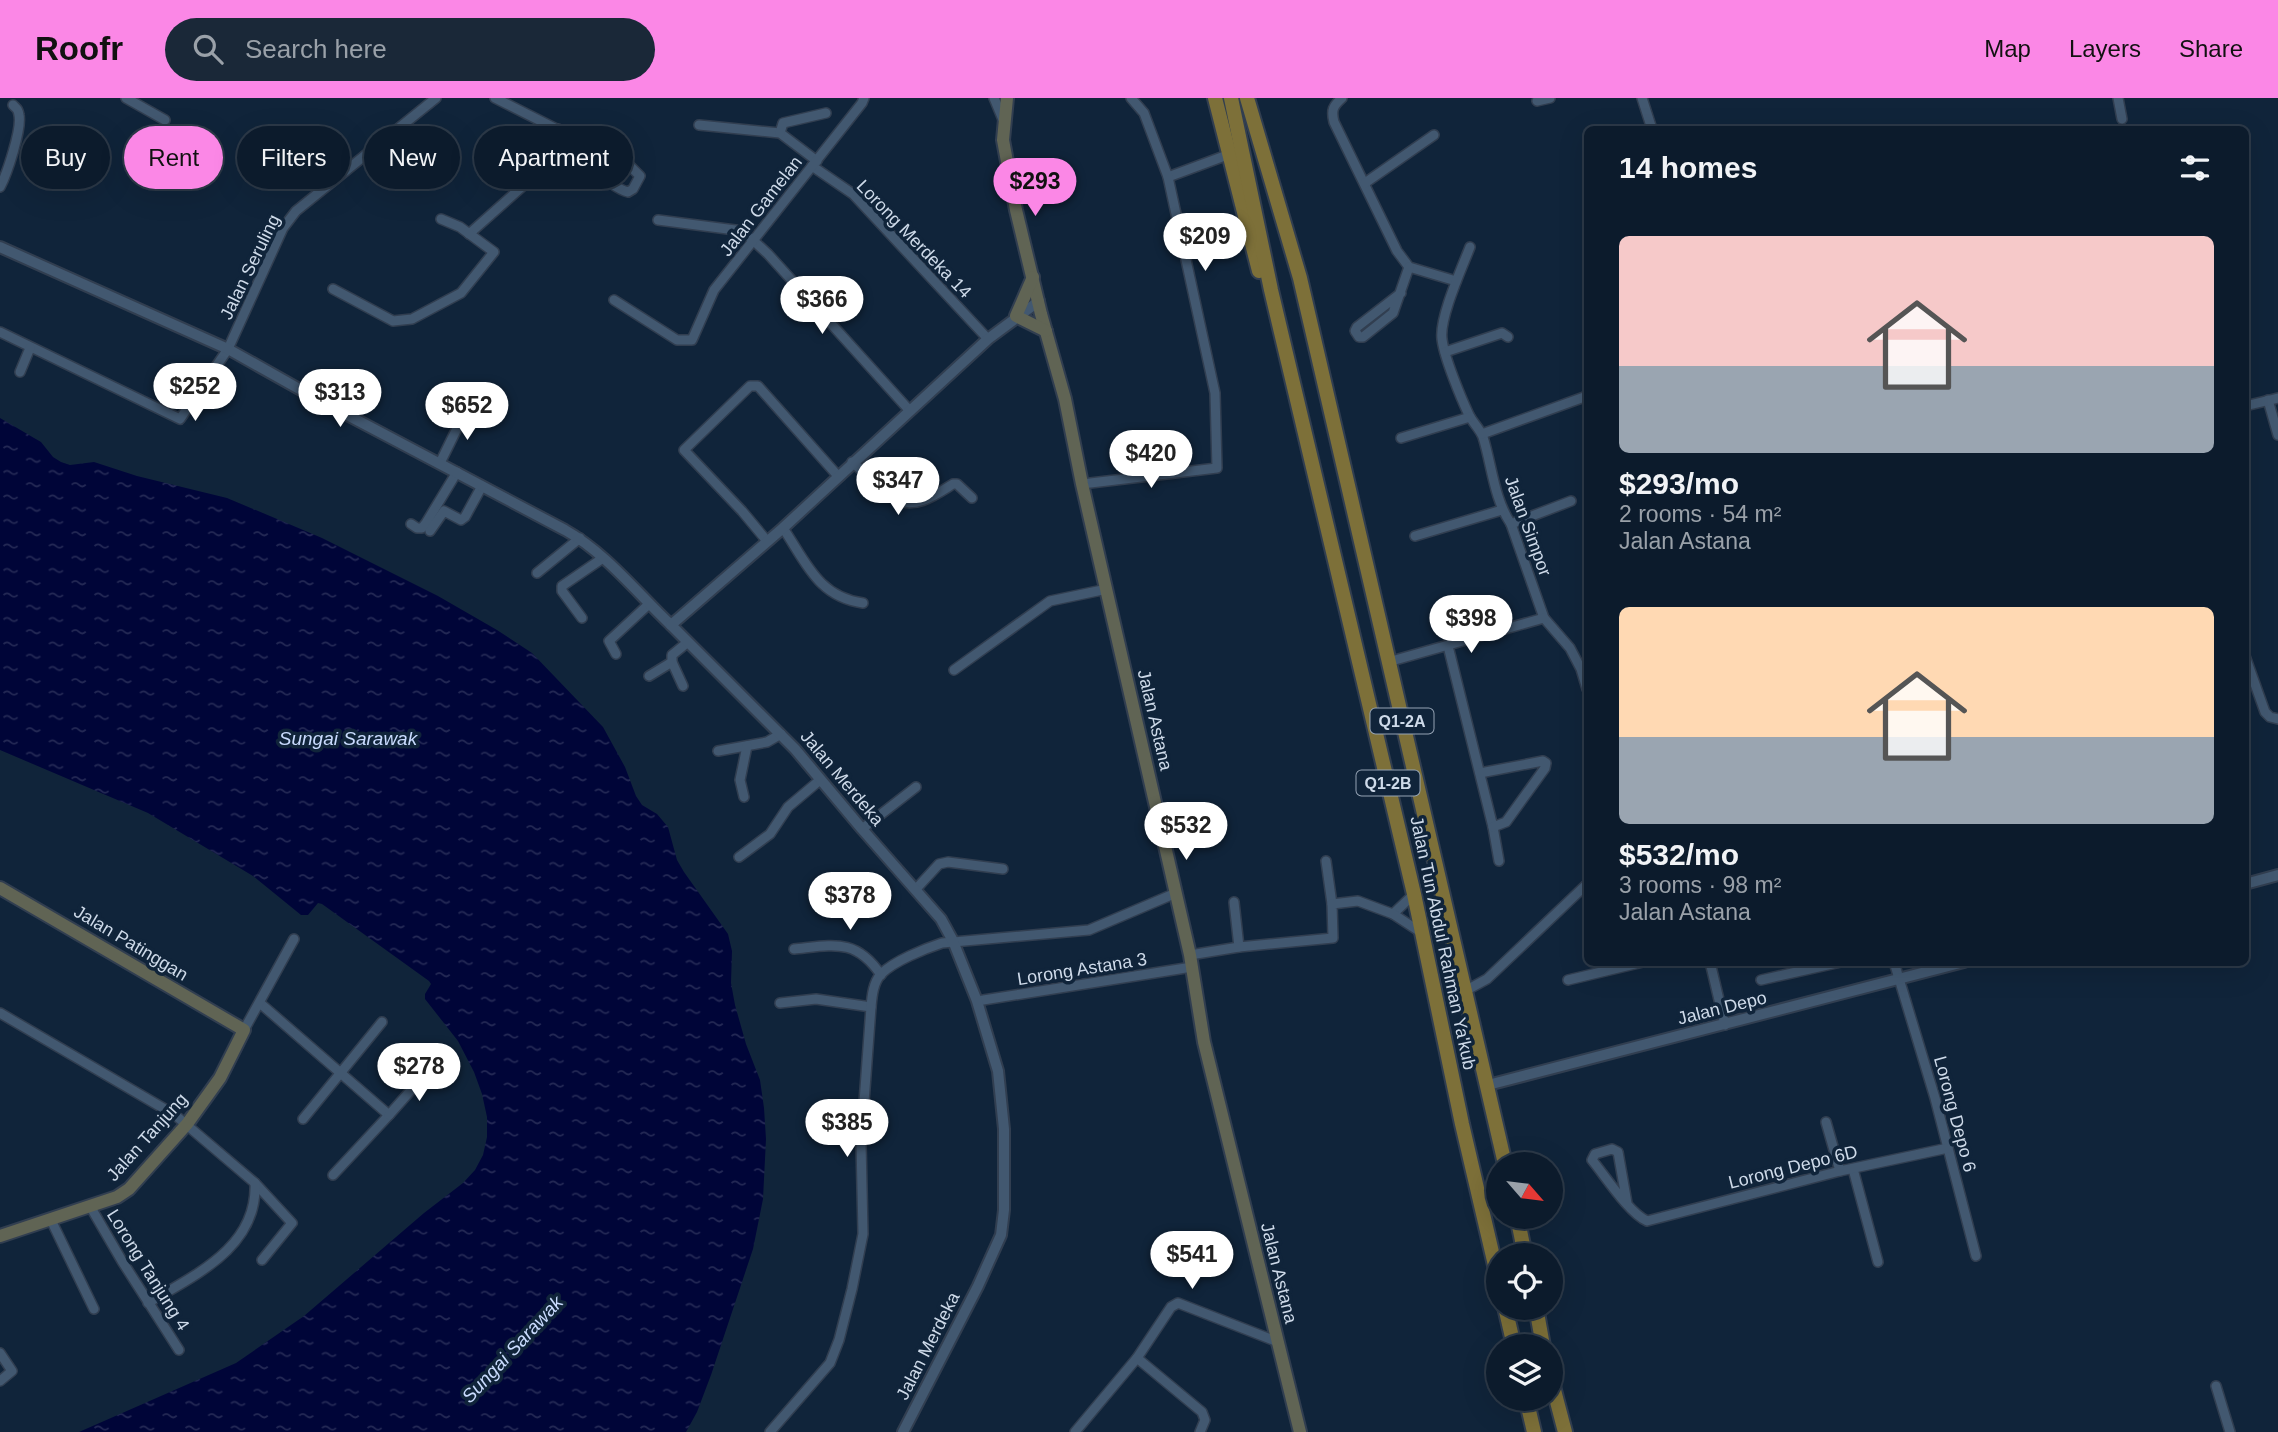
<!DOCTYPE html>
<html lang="en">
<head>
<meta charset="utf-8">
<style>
	:root { --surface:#0c1b2c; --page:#1a2838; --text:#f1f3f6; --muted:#9aa1a9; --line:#2c3948; --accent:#fb87e6 }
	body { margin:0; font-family:Helvetica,sans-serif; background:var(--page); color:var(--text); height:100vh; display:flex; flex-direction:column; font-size:26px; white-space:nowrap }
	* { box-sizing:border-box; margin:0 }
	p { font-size:23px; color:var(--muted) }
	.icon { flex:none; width:38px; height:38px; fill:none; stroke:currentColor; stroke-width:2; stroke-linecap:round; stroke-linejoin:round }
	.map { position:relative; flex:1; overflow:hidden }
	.details { position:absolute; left:1584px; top:28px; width:665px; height:840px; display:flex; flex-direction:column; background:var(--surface); border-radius:10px; box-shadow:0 7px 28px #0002,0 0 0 2px var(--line) }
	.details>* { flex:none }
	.top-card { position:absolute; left:21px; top:28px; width:665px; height:63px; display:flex; gap:14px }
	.needle { width:46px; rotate:118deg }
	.tools { position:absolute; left:1486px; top:1054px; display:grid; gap:14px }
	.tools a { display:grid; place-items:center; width:77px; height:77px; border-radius:50%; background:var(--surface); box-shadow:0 7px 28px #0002,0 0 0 2px var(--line); font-size:35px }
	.price { position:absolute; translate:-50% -60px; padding:0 16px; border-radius:24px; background:#fff; color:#222; font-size:23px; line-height:46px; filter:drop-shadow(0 2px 4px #0008) }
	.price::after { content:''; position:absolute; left:50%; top:42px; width:21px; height:16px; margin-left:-10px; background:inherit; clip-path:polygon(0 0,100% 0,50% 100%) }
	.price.current { background:var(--accent); color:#111 }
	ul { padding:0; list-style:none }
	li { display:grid; align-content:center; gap:14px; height:371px; padding:0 35px }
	li span { display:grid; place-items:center; height:217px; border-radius:10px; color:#555 }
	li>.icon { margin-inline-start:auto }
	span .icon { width:126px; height:126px; fill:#fffc; stroke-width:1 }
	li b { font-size:30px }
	h2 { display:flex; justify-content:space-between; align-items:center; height:84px; padding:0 35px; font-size:30px }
	.pill { padding:0 24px; border-radius:32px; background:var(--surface); box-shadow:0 7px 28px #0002,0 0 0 2px var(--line); font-size:24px; line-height:63px }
	.pill.current { background:var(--accent); color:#111 }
	header { display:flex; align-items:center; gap:42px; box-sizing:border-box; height:98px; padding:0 35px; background:var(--accent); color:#111 }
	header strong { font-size:33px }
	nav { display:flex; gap:38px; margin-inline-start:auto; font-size:24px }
	.search { width:490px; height:63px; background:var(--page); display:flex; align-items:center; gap:18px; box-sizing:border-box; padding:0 24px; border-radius:38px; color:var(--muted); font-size:26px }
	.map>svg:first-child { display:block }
	.water { fill:url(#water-ripples) }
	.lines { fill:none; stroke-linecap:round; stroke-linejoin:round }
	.minor-casing { stroke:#313e50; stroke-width:12 }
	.tertiary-casing { stroke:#313e50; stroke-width:14 }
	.secondary-casing { stroke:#313e50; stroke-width:16 }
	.primary-casing { stroke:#313e50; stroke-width:18 }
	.minor { stroke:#425870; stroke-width:9 }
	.tertiary { stroke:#425870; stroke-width:10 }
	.secondary { stroke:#606454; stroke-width:12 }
	.primary { stroke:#7d7039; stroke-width:14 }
	.labels { text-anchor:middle; stroke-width:7; stroke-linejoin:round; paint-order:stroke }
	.shield { fill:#10243a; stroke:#95a3b4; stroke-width:2 }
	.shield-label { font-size:16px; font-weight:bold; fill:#cedae9 }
	.street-label { font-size:18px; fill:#cedae9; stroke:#10243a }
	.water-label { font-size:19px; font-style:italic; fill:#c9dbfe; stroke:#10243a }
</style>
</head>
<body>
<header>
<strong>Roofr</strong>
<div class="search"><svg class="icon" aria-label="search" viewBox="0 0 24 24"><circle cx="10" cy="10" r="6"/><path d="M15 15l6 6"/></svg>Search here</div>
<nav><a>Map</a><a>Layers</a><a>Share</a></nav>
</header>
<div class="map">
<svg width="2278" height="1334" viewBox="0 0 2278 1334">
	<defs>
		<pattern id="water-ripples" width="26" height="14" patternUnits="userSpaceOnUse" patternTransform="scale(1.75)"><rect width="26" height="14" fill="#000538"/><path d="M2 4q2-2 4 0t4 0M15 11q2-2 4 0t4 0" fill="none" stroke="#242955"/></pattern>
	</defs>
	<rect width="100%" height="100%" fill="#10243a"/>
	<!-- water -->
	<path class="water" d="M 0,320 L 41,344 L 53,359 L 61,364 L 70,367 L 94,364 L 137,378 L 227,400 L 322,440 L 438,498 L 497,532 L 532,555 L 603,629 L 625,669 L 636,698 L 642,707 L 657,716 L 668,729 L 677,762 L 684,774 L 728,836 L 732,853 L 731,885 L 735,907 L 746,946 L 760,982 L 764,1010 L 766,1041 L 763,1101 L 753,1151 L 711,1277 L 697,1314 L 686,1334 L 79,1334 L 236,1265 L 304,1218 L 424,1115 L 463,1085 L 475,1072 L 483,1057 L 487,1039 L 487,1019 L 482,996 L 474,974 L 458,943 L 425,901 L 425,896 L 431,886 L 429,883 L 322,806 L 318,805 L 308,817 L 301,817 L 253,778 L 148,715 L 0,652 Z"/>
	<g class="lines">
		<defs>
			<g id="minor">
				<path d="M 126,0 L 165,22"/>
				<path d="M 495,0 L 630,68 L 640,78 L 633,91 L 628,94 C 607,89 571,48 558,31"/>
				<path d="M 994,0 L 1004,24"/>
				<path d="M 1342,0 C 1333,8 1331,12 1334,24 L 1397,153 L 1409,169 L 1456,183"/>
				<path d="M 1642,0 L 1651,28"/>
				<path d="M 2118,0 L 2122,21"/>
				<path d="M 1537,3 L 1550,0"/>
				<path d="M 699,27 L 780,35 L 817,63"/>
				<path d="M 780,35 L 783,25 L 826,15"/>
				<path d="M 812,68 L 853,96 L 988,241"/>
				<path d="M 1168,79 L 1230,56"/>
				<path d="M 1365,85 L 1434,37"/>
				<path d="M 0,89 C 7,76 22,31 19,17 C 18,11 17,11 13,7"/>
				<path d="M 658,122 L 743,133 L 768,156 L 910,313"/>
				<path d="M 469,136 L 570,46"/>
				<path d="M 1470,149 C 1462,170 1439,220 1442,241 C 1444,259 1461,300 1469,317 C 1473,325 1480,331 1483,339 C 1492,368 1494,401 1511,426 L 1544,520 L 1570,550 L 1581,571 L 1587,591"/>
				<path d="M 333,191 L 393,223 L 412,221 L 461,195 L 494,154 L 460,129 L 441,121"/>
				<path d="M 1401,195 L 1357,229 L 1355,233 L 1359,239 L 1363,239 L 1393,215 L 1409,169"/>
				<path d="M 614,202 L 677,242 L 692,242 L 714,192 L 862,5 L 864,0"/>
				<path d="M 0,234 L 180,321 L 228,251 L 283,130 L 296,113 L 436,0"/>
				<path d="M 1445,254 L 1502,235 L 1508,239"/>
				<path d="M 20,274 L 30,250"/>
				<path d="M 2268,302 L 2278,337"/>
				<path d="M 2245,308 L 2278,300"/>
				<path d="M 1482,336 L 1587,298"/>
				<path d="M 1401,340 L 1470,319"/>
				<path d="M 852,364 L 896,402 C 916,411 935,397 953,386 L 957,386 L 972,400"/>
				<path d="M 440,365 L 470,304 L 474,299 L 482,301"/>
				<path d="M 1082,386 L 1217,370 L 1215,295 L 1168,79 L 1144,15 L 1131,0"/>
				<path d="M 411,426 L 417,430 L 422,430 L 426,425 L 457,374"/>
				<path d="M 1511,426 L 1571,403"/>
				<path d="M 783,430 C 806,464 818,499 863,505"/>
				<path d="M 430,433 L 444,413 L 461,422 L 465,419 L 482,388"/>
				<path d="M 1415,438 L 1502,412"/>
				<path d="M 767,443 L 742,413 L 684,352 L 750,288 L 758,288 L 838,378"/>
				<path d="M 537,475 L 580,440"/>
				<path d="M 582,520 L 562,493 L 562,488 L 603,460"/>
				<path d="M 1448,548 L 1493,729 L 1499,763"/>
				<path d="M 616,556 L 609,543 L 649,506"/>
				<path d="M 2245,558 L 2265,614 L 2270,619 L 2278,621"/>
				<path d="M 1388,564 L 1544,520"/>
				<path d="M 954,572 L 1050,503 L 1107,491"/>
				<path d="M 649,578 L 672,564"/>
				<path d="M 683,588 L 672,564 L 672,557 L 688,544"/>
				<path d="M 718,653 L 767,644 L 781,636"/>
				<path d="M 1480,675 L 1543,663 L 1546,665 L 1545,670 L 1506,724 L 1493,729"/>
				<path d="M 744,699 L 740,682 L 747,648"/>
				<path d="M 862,731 L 916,689"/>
				<path d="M 739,759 L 770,736 L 788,709 L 820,682"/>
				<path d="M 1326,763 L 1332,806"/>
				<path d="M 916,791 L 939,766 L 948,764 L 1003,771"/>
				<path d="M 1234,804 L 1239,849"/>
				<path d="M 1393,816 L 1414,796"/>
				<path d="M 794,851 C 834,847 856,840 881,877"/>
				<path d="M 1190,857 L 1239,849 L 1333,840 L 1332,806 L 1358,803 L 1393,816 L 1422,835"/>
				<path d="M 1710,864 L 1725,927"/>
				<path d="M 1894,864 L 1935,1000 L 1976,1158"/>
				<path d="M 1568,882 L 1643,864"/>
				<path d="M 1761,882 L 1841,864"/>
				<path d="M 1465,893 L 1487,881 L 1587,786"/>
				<path d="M 977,903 L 1192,869"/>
				<path d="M 780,905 L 816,901 L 871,909"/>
				<path d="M 261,906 L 389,1017 L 333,1077"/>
				<path d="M 0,915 L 175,1017 L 255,1085 L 292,1125 L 262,1162"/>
				<path d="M 244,932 L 294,841"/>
				<path d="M 389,1017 L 428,973"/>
				<path d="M 303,1021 L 382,924"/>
				<path d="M 1826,1024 L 1840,1073"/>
				<path d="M 1853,1071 L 1878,1164"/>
				<path d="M 1627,1105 L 1618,1054 L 1612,1051 L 1595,1056 L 1592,1062 C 1606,1079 1629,1115 1647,1123 L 1840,1073 L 1948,1050"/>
				<path d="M 90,1108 L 122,1163 L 179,1252"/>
				<path d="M 51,1122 L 94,1211"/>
				<path d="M 148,1205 C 195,1177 258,1149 255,1085"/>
				<path d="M 0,1255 L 12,1273 L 0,1283"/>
				<path d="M 1137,1260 L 1202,1314 L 1205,1322 L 1200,1334"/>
				<path d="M 2216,1288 L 2230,1334"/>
				<path d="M 770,1334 L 830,1265 L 839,1242 L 852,1191 L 863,1136 L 861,1045 L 871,909 C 872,898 873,885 881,876 C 894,863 924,851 942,845 L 1089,832 L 1176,795"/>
				<path d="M 1075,1334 L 1137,1260 L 1171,1209 L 1178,1205 L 1278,1244"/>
			</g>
			<g id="tertiary">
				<path d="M 0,149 L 228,251 L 317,301 L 565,432 C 606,455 637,495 671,527"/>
				<path d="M 2245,786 L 2278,777"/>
				<path d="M 1488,987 L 1964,864"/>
				<path d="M 903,1334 L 978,1188 L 1001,1137 L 1004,1112 L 1004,1031 L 998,973 L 977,903 L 953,843 L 941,821 L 862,731 L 795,651 L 671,527 L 783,430 L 988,241 L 1039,203"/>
			</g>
			<g id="secondary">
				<path d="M 1007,0 L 1003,42 L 1016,112 L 1041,216 L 1065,301 L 1082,386 L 1190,857 L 1204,944 L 1300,1334"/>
				<path d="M 1033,179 L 1016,218 L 1046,233"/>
				<path d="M 0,790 L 244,932 L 220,980 L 187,1026 L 129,1091 L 117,1099 L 0,1138"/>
			</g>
			<g id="primary">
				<path d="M 1215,0 L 1259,173"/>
				<path d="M 1231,0 L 1271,192 L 1414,796 L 1462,1026 L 1498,1180"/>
				<path d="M 1247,0 L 1300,180 L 1505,1066"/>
				<path d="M 1517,1118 L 1525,1157"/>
				<path d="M 1505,1209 L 1514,1248"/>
				<path d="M 1536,1209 L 1543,1248"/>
				<path d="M 1550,1277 L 1565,1334"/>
				<path d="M 1526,1300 L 1534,1334"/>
			</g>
		</defs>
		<!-- minor casing -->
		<use href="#minor" class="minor-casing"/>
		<!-- tertiary casing -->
		<use href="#tertiary" class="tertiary-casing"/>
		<!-- secondary casing -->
		<use href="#secondary" class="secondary-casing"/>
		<!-- primary casing -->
		<use href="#primary" class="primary-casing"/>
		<!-- minor -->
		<use href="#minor" class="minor"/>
		<!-- tertiary -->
		<use href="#tertiary" class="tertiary"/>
		<!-- secondary -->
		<use href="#secondary" class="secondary"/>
		<!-- primary -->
		<use href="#primary" class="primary"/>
	</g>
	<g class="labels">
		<!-- shield labels -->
		<g class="shield">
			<rect x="1370.5" y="610.5" width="63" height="25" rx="5"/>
			<rect x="1356.5" y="672.5" width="63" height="25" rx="5"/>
		</g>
		<g class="shield-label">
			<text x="1402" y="629">Q1-2A</text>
			<text x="1388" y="691">Q1-2B</text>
		</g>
		<!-- street labels -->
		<g class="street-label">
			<text transform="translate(761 108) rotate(-52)" y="6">Jalan Gamelan</text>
			<text transform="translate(914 141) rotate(46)" y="6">Lorong Merdeka 14</text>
			<text transform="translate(250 169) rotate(-64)" y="6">Jalan Seruling</text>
			<text transform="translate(1528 428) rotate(70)" y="6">Jalan Simpor</text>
			<text transform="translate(1155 622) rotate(77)" y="6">Jalan Astana</text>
			<text transform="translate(842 680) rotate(50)" y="6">Jalan Merdeka</text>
			<text transform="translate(131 845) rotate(31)" y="6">Jalan Patinggan</text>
			<text transform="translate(1443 845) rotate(78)" y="6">Jalan Tun Abdul Rahman Ya'kub</text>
			<text transform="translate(1082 871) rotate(-9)" y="6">Lorong Astana 3</text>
			<text transform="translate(1722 910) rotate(-14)" y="6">Jalan Depo</text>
			<text transform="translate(1955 1016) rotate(75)" y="6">Lorong Depo 6</text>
			<text transform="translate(147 1039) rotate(-48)" y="6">Jalan Tanjung</text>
			<text transform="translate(1793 1069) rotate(-14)" y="6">Lorong Depo 6D</text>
			<text transform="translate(148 1172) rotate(58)" y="6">Lorong Tanjung 4</text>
			<text transform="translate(1279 1175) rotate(76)" y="6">Jalan Astana</text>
			<text transform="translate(928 1248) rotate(-63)" y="6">Jalan Merdeka</text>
		</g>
		<!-- water labels -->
		<g class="water-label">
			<text x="348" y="647">Sungai Sarawak</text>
			<text transform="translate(512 1251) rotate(-47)" y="7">Sungai Sarawak</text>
		</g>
	</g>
</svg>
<div class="tools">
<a><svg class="needle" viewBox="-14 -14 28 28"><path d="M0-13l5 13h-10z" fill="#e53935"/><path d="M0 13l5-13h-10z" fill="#9aa1a9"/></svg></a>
<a><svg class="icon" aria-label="locate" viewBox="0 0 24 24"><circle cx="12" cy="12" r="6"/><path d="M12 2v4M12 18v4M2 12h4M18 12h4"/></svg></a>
<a><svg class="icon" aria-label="layers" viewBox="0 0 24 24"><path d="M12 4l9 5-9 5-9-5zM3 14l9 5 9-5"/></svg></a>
</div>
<b class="price current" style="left:1035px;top:120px">$293</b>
<b class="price" style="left:1205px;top:175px">$209</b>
<b class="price" style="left:822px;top:238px">$366</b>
<b class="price" style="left:195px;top:325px">$252</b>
<b class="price" style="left:340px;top:331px">$313</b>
<b class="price" style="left:467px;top:344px">$652</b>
<b class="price" style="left:1151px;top:392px">$420</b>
<b class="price" style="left:898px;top:419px">$347</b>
<b class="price" style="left:1471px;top:557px">$398</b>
<b class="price" style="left:1186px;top:764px">$532</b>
<b class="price" style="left:850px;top:834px">$378</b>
<b class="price" style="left:419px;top:1005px">$278</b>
<b class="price" style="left:847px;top:1061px">$385</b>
<b class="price" style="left:1192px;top:1193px">$541</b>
<div class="top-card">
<a class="pill">Buy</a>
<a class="pill current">Rent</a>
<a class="pill">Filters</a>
<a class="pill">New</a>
<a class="pill">Apartment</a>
</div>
<section class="details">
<h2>14 homes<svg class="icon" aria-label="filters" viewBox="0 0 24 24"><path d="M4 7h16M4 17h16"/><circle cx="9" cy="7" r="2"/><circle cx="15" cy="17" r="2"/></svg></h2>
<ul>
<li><span style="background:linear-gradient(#f6c9c9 60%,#9aa5b1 0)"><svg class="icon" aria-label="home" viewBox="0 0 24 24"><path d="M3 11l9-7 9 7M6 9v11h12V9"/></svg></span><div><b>$293/mo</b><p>2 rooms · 54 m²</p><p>Jalan Astana</p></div></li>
<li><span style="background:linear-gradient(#ffd9b3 60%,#9aa5b1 0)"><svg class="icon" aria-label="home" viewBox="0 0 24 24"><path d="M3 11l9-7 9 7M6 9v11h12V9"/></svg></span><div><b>$532/mo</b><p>3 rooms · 98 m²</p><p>Jalan Astana</p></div></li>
</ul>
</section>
</div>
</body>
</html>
